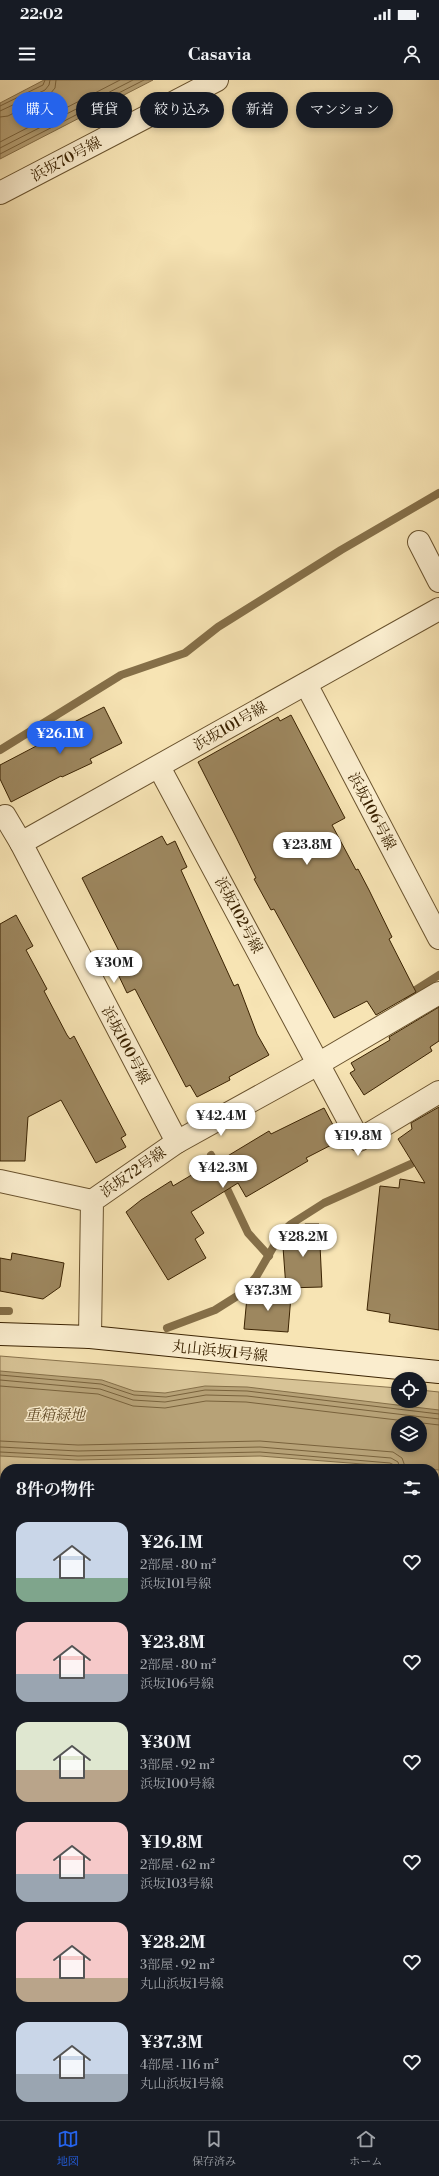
<!DOCTYPE html>
<html lang="ja">
<head>
<meta charset="utf-8">
<style>
	:root { --surface:#171b24; --page:#242831; --text:#f1f3f6; --muted:#9ea1a6; --line:#363941; --accent:#2563eb }
	body { margin:0; font-family:"Libre Bodoni","Noto Serif JP",serif; background:var(--page); color:var(--text); height:100vh; display:flex; flex-direction:column; font-size:15px; white-space:nowrap }
	* { box-sizing:border-box; margin:0 }
	p { font-size:13px; color:var(--muted) }
	.icon { flex:none; width:22px; height:22px; fill:none; stroke:currentColor; stroke-width:2; stroke-linecap:round; stroke-linejoin:round }
	.map { position:relative; flex:1; overflow:hidden }
	.drawer { position:absolute; left:0px; top:1384px; width:439px; height:656px; display:flex; flex-direction:column; background:var(--surface); border-radius:16px 16px 0 0; box-shadow:0 2px 6px #0003 }
	.drawer>* { flex:none }
	.hud { position:absolute; left:12px; top:12px; width:415px; height:36px; display:flex; gap:8px }
	.tools { position:absolute; left:391px; top:1292px; display:grid; gap:8px }
	.tools a { display:grid; place-items:center; width:36px; height:36px; border-radius:50%; background:var(--surface); box-shadow:0 2px 6px #0003; font-size:20px }
	.price { position:absolute; translate:-50% -34px; padding:0 9px; border-radius:14px; background:#fff; color:#222; font-size:13px; line-height:26px; filter:drop-shadow(0 1px 2px #0008) }
	.price::after { content:''; position:absolute; left:50%; top:24px; width:12px; height:9px; margin-left:-6px; background:inherit; clip-path:polygon(0 0,100% 0,50% 100%) }
	.price.active { background:var(--accent); color:#fff }
	ul { padding:0; list-style:none }
	li { display:flex; align-items:center; gap:12px; height:100px; padding:0 16px }
	li span { display:grid; place-items:center; flex:none; width:112px; height:80px; border-radius:12px; color:#555 }
	li>.icon { margin-inline-start:auto }
	span .icon { width:48px; height:48px; fill:#fffc; stroke-width:1 }
	li b { font-size:17px }
	h2 { display:flex; justify-content:space-between; align-items:center; height:48px; padding:0 16px; font-size:17px }
	.tag { padding:0 14px; border-radius:18px; background:var(--surface); box-shadow:0 2px 6px #0003; font-size:14px; line-height:36px }
	.tag.active { background:var(--accent); color:#fff }
	.status { display:flex; justify-content:space-between; align-items:center; height:28px; padding:0 20px; background:var(--surface); direction:ltr }
	.status svg { height:11px; fill:currentColor }
	header { display:flex; justify-content:space-between; align-items:center; height:52px; padding:0 16px; background:var(--surface); font-size:18px; font-weight:600 }
	.tabs { display:flex; justify-content:space-around; align-items:center; height:56px; border-top:1px solid var(--line); background:var(--surface); font-size:11px; color:var(--muted) }
	.tabs a { display:grid; justify-items:center; gap:2px }
	.tabs .active { color:var(--accent) }
	.map>svg:first-child { display:block }
	.green { fill:#d7c396; stroke:#89734c; fill-rule:evenodd }
	.water { fill:#b7a277; stroke:#856f48; fill-rule:evenodd }
	.lines { fill:none; stroke-linecap:round; stroke-linejoin:round }
	.shore { stroke:#79623c; stroke-width:1 }
	.stream { stroke:#856f48; stroke-width:8 }
	.building { fill:#9d875f; stroke:#3b2302 }
	.street-casing { stroke:#6a532e; stroke-width:24 }
	.secondary-casing { stroke:#3b2302; stroke-width:24 }
	.path { stroke:#3b2302; stroke-width:2.5; stroke-dasharray:1 2; stroke-linecap:butt }
	.street { stroke:#faedce; stroke-width:22 }
	.secondary { stroke:#faedce; stroke-width:22 }
	.labels { text-anchor:middle; stroke-width:3; stroke-linejoin:round; paint-order:stroke }
	.street-label { font-size:15px; fill:#3b2302; stroke:#faedce }
	.park-label { font-size:15px; font-style:italic; fill:#624b27; stroke:#faedce }
</style>
</head>
<body>
<div class="status"><b>22:02</b><svg viewBox="0 0 49 12"><path d="M0 12V9h3v3zM5 12V6h3v6zM10 12V3h3v9zM15 12V0h3v12zM26 1h20v11H26zM47 4h2v5h-2z"/></svg></div>
<header><svg class="icon" aria-label="menu" viewBox="0 0 24 24"><path d="M4 6h16M4 12h16M4 18h16"/></svg>Casavia<svg class="icon" aria-label="person" viewBox="0 0 24 24"><circle cx="12" cy="8" r="4"/><path d="M4 21q1-7 8-7t8 7"/></svg></header>
<div class="map">
<svg width="439" height="2040" viewBox="0 0 439 2040">
	<rect width="100%" height="100%" fill="#f7e4b4"/>
	<filter id="stains"><feTurbulence type="fractalNoise" baseFrequency=".005" numOctaves="4"/><feColorMatrix values="0 0 0 0 .2 0 0 0 0 .09 0 0 0 0 .02 0 0 0 .5 -.17"/></filter>
	<radialGradient id="worn" r=".72"><stop offset=".6" stop-color="#630" stop-opacity="0"/><stop offset="1" stop-color="#630" stop-opacity=".3"/></radialGradient>
	<!-- green -->
	<path class="green" d="M 0,1276 L 398,1308 L 398,1321 L 420,1321 L 420,1310 L 439,1312 L 439,2040 L 0,2040 ZM 398,1343 L 420,1343 L 420,1365 L 398,1365 ZM 5,1389 L 434,1389 L 434,2035 L 5,2035 Z"/>
	<!-- water -->
	<g class="water">
		<path d="M 44,0 L 153,0 L 0,79 L 0,23 Z"/>
		<path d="M 0,1291 L 102,1300 L 134,1311 L 165,1313 L 205,1306 L 247,1307 L 439,1330 L 439,1390 L 260,1376 L 78,1380 L 0,1376 ZM 398,1343 L 420,1343 L 420,1365 L 398,1365 Z"/>
		<path d="M 439,1821 L 439,2040 L 0,2040 L 0,1878 L 5,1875 L 5,2035 L 434,2035 L 434,1823 Z"/>
	</g>
	<g class="lines">
		<!-- shore -->
		<g class="shore">
			<path d="M 0,26 L 43,5 L 45,0"/>
			<path d="M 0,31 L 45,10 L 49,5 L 50,0"/>
			<path d="M 0,37 L 8,36 L 50,14 L 55,8 L 56,0"/>
			<path d="M 0,62 L 120,0"/>
			<path d="M 0,68 L 133,0"/>
			<path d="M 0,74 L 144,0"/>
			<path d="M 0,1295 L 101,1304 L 134,1315 L 166,1317 L 205,1310 L 247,1311 L 439,1334"/>
			<path d="M 0,1300 L 100,1309 L 133,1320 L 165,1322 L 206,1315 L 247,1316 L 439,1339"/>
			<path d="M 0,1306 L 98,1314 L 133,1326 L 165,1328 L 206,1321 L 246,1322 L 439,1345"/>
			<path d="M 0,1361 L 78,1365 L 260,1361 L 393,1372 L 402,1378 L 406,1389"/>
			<path d="M 0,1367 L 78,1371 L 260,1367 L 391,1378 L 398,1382 L 400,1389"/>
			<path d="M 0,1372 L 78,1376 L 260,1372 L 390,1383 L 394,1385 L 395,1389"/>
		</g>
		<!-- stream -->
		<g class="stream">
			<path d="M 0,670 L 121,595 L 185,573 L 218,547 L 341,470 L 439,413"/>
			<path d="M 406,916 L 439,895"/>
			<path d="M 211,1075 L 248,1153 L 269,1176"/>
			<path d="M 0,1231 L 9,1231"/>
			<path d="M 167,1248 L 215,1230 L 242,1213 L 256,1197 L 282,1152 L 291,1144 L 324,1123 L 411,1084"/>
		</g>
	</g>
	<!-- building -->
	<g class="building">
		<path d="M 104,627 L 122,663 L 90,679 L 92,683 L 62,697 L 61,696 L 11,722 L 0,699 L 0,685 L 44,662 L 43,661 L 76,641 Z"/>
		<path d="M 291,635 L 345,738 L 332,745 L 356,790 L 358,789 L 369,810 L 392,857 L 389,859 L 416,912 L 376,935 L 367,921 L 334,938 L 274,829 L 271,830 L 254,799 L 256,798 L 236,757 L 198,682 L 278,637 L 280,641 Z"/>
		<path d="M 162,756 L 167,765 L 175,761 L 187,787 L 181,790 L 234,906 L 238,904 L 257,954 L 269,975 L 229,997 L 230,1000 L 197,1017 L 190,1005 L 186,1007 L 135,909 L 127,913 L 116,890 L 126,885 L 82,798 Z"/>
		<path d="M 16,835 L 33,866 L 26,870 L 47,909 L 44,911 L 67,955 L 70,959 L 74,956 L 126,1055 L 121,1058 L 126,1067 L 96,1083 L 61,1020 L 28,1037 L 25,1081 L 0,1081 L 0,844 Z"/>
		<path d="M 439,927 L 439,961 L 430,967 L 432,971 L 364,1015 L 350,993 L 355,990 L 351,983 L 390,960 L 389,957 Z"/>
		<path d="M 439,1027 L 439,1250 L 389,1242 L 390,1234 L 367,1230 L 380,1106 L 399,1108 L 400,1099 L 425,1103 L 398,1059 L 412,1049 L 411,1043 Z"/>
		<path d="M 324,1028 L 341,1060 L 306,1078 L 308,1081 L 246,1117 L 238,1103 L 191,1132 L 204,1153 L 195,1159 L 206,1178 L 168,1200 L 126,1132 L 141,1120 L 171,1101 L 173,1106 L 205,1087 L 206,1089 L 269,1051 L 271,1054 Z"/>
		<path d="M 305,1144 L 319,1144 L 322,1207 L 286,1208 L 283,1167 L 290,1156 Z"/>
		<path d="M 12,1173 L 64,1183 L 60,1207 L 43,1219 L 0,1211 L 0,1178 L 11,1180 Z"/>
		<path d="M 254,1212 L 291,1216 L 288,1252 L 244,1249 L 247,1217 L 253,1218 Z"/>
	</g>
	<g class="lines">
		<defs>
			<g id="street">
				<path d="M 0,113 L 217,0"/>
				<path d="M 419,462 L 439,501"/>
				<path d="M 306,604 L 439,858"/>
				<path d="M 159,687 L 359,1060 L 439,1012"/>
				<path d="M 5,736 L 21,763 L 177,1062"/>
				<path d="M 21,763 L 439,529"/>
				<path d="M 0,1101 L 92,1121"/>
				<path d="M 90,1257 L 92,1121 L 177,1062 L 318,984 L 439,913"/>
			</g>
			<path id="secondary" d="M 0,1254 L 90,1257 L 439,1292"/>
		</defs>
		<!-- street casing -->
		<use href="#street" class="street-casing"/>
		<!-- secondary casing -->
		<use href="#secondary" class="secondary-casing"/>
		<!-- path -->
		<g class="path">
			<path d="M 0,1434 L 5,1435"/>
			<path d="M 434,1437 L 439,1436"/>
			<path d="M 0,1564 L 5,1558"/>
			<path d="M 434,1642 L 439,1645"/>
			<path d="M 0,1651 L 5,1649"/>
			<path d="M 434,1756 L 439,1755"/>
			<path d="M 0,1819 L 5,1818"/>
		</g>
		<!-- street -->
		<use href="#street" class="street"/>
		<!-- secondary -->
		<use href="#secondary" class="secondary"/>
	</g>
	<g class="labels">
		<!-- street labels -->
		<g class="street-label">
			<text transform="translate(66 79) rotate(-28)" y="5">浜坂70号線</text>
			<text transform="translate(230 646) rotate(-30)" y="5">浜坂101号線</text>
			<text transform="translate(372 731) rotate(62)" y="5">浜坂106号線</text>
			<text transform="translate(239 835) rotate(62)" y="5">浜坂102号線</text>
			<text transform="translate(126 965) rotate(62)" y="5">浜坂100号線</text>
			<text transform="translate(133 1092) rotate(-35)" y="5">浜坂72号線</text>
			<text transform="translate(220 1271) rotate(6)" y="5">丸山浜坂1号線</text>
		</g>
		<!-- park labels -->
		<g class="park-label">
			<text x="55" y="1340">重箱緑地</text>
		</g>
	</g>
	<rect width="100%" height="100%" filter="url(#stains)"/>
	<rect width="100%" height="100%" fill="url(#worn)"/>
</svg>
<div class="tools">
<a><svg class="icon" aria-label="locate" viewBox="0 0 24 24"><circle cx="12" cy="12" r="6"/><path d="M12 2v4M12 18v4M2 12h4M18 12h4"/></svg></a>
<a><svg class="icon" aria-label="layers" viewBox="0 0 24 24"><path d="M12 4l9 5-9 5-9-5zM3 14l9 5 9-5"/></svg></a>
</div>
<b class="price active" style="left:60px;top:675px">¥26.1M</b>
<b class="price" style="left:307px;top:786px">¥23.8M</b>
<b class="price" style="left:114px;top:904px">¥30M</b>
<b class="price" style="left:221px;top:1057px">¥42.4M</b>
<b class="price" style="left:358px;top:1077px">¥19.8M</b>
<b class="price" style="left:223px;top:1109px">¥42.3M</b>
<b class="price" style="left:303px;top:1178px">¥28.2M</b>
<b class="price" style="left:268px;top:1232px">¥37.3M</b>
<div class="hud">
<a class="tag active">購入</a>
<a class="tag">賃貸</a>
<a class="tag">絞り込み</a>
<a class="tag">新着</a>
<a class="tag">マンション</a>
</div>
<section class="drawer">
<h2>8件の物件<svg class="icon" aria-label="filters" viewBox="0 0 24 24"><path d="M4 7h16M4 17h16"/><circle cx="9" cy="7" r="2"/><circle cx="15" cy="17" r="2"/></svg></h2>
<ul>
<li><span style="background:linear-gradient(#c9d6e8 70%,#7fa58c 0)"><svg class="icon" aria-label="home" viewBox="0 0 24 24"><path d="M3 11l9-7 9 7M6 9v11h12V9"/></svg></span><div><b>¥26.1M</b><p>2部屋 · 80 m²</p><p>浜坂101号線</p></div><svg class="icon" aria-label="heart" viewBox="0 0 24 24"><path d="M12 20l-8-8c-3-5 5-10 8-4 3-6 11-1 8 4z"/></svg></li>
<li><span style="background:linear-gradient(#f6c9c9 65%,#9aa5b1 0)"><svg class="icon" aria-label="home" viewBox="0 0 24 24"><path d="M3 11l9-7 9 7M6 9v11h12V9"/></svg></span><div><b>¥23.8M</b><p>2部屋 · 80 m²</p><p>浜坂106号線</p></div><svg class="icon" aria-label="heart" viewBox="0 0 24 24"><path d="M12 20l-8-8c-3-5 5-10 8-4 3-6 11-1 8 4z"/></svg></li>
<li><span style="background:linear-gradient(#dfe7d0 60%,#b9a48a 0)"><svg class="icon" aria-label="home" viewBox="0 0 24 24"><path d="M3 11l9-7 9 7M6 9v11h12V9"/></svg></span><div><b>¥30M</b><p>3部屋 · 92 m²</p><p>浜坂100号線</p></div><svg class="icon" aria-label="heart" viewBox="0 0 24 24"><path d="M12 20l-8-8c-3-5 5-10 8-4 3-6 11-1 8 4z"/></svg></li>
<li><span style="background:linear-gradient(#f6c9c9 65%,#9aa5b1 0)"><svg class="icon" aria-label="home" viewBox="0 0 24 24"><path d="M3 11l9-7 9 7M6 9v11h12V9"/></svg></span><div><b>¥19.8M</b><p>2部屋 · 62 m²</p><p>浜坂103号線</p></div><svg class="icon" aria-label="heart" viewBox="0 0 24 24"><path d="M12 20l-8-8c-3-5 5-10 8-4 3-6 11-1 8 4z"/></svg></li>
<li><span style="background:linear-gradient(#f6c9c9 70%,#b9a48a 0)"><svg class="icon" aria-label="home" viewBox="0 0 24 24"><path d="M3 11l9-7 9 7M6 9v11h12V9"/></svg></span><div><b>¥28.2M</b><p>3部屋 · 92 m²</p><p>丸山浜坂1号線</p></div><svg class="icon" aria-label="heart" viewBox="0 0 24 24"><path d="M12 20l-8-8c-3-5 5-10 8-4 3-6 11-1 8 4z"/></svg></li>
<li><span style="background:linear-gradient(#c9d6e8 65%,#9aa5b1 0)"><svg class="icon" aria-label="home" viewBox="0 0 24 24"><path d="M3 11l9-7 9 7M6 9v11h12V9"/></svg></span><div><b>¥37.3M</b><p>4部屋 · 116 m²</p><p>丸山浜坂1号線</p></div><svg class="icon" aria-label="heart" viewBox="0 0 24 24"><path d="M12 20l-8-8c-3-5 5-10 8-4 3-6 11-1 8 4z"/></svg></li>
</ul>
</section>
</div>
<nav class="tabs">
<a class="active"><svg class="icon" aria-label="map" viewBox="0 0 24 24"><path d="M3 6l6-2 6 2 6-2v14l-6 2-6-2-6 2zM9 4v14M15 6v14"/></svg>地図</a>
<a><svg class="icon" aria-label="saved" viewBox="0 0 24 24"><path d="M7 4h10v16l-5-4-5 4z"/></svg>保存済み</a>
<a><svg class="icon" aria-label="home" viewBox="0 0 24 24"><path d="M3 11l9-7 9 7M6 9v11h12V9"/></svg>ホーム</a>
</nav>
</body>
</html>
